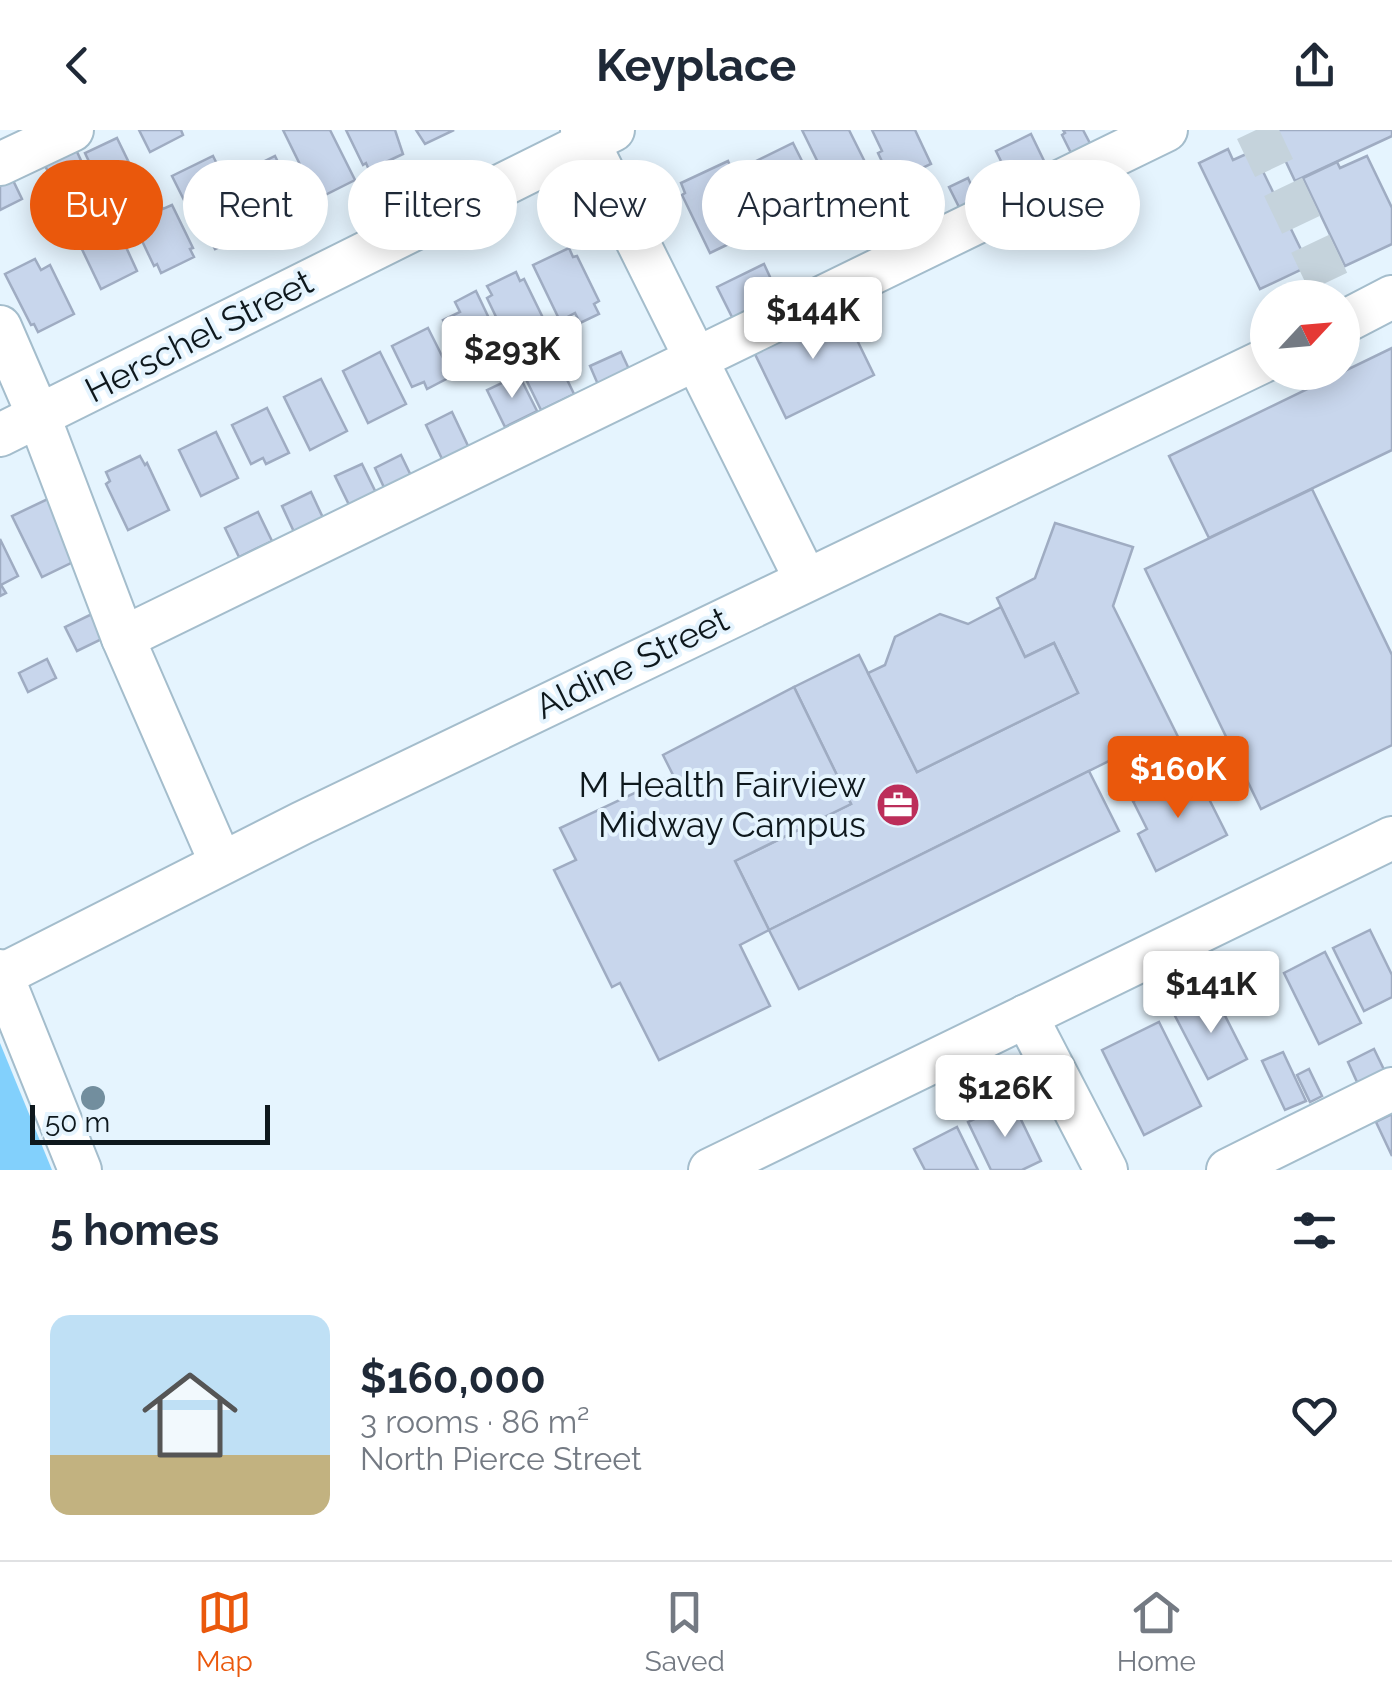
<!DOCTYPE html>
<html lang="en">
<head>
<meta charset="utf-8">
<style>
	:root { --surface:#fff; --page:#f6f6f7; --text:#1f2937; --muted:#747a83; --line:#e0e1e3; --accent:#ea580c }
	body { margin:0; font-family:Raleway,sans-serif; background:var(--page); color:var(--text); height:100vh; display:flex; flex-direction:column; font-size:38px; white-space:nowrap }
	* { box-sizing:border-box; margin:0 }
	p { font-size:32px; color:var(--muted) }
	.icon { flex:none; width:55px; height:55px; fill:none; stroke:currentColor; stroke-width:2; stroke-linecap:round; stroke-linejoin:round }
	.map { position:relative; height:1040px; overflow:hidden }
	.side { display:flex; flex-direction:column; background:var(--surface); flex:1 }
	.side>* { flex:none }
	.banner { position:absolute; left:30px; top:30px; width:1332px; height:90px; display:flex; gap:20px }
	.needle { width:65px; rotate:64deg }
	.controls { position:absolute; left:1250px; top:150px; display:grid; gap:20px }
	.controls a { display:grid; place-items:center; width:110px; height:110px; border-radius:50%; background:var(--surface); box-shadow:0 5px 25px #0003; font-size:50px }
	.scale { position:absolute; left:30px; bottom:25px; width:240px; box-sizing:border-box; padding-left:10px; border:5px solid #0e181d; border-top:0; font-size:28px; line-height:35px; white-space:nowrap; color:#0e181d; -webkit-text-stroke:8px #e5f4fe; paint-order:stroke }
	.price { position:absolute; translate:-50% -85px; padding:0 22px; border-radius:10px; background:#fff; color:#222; font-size:32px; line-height:65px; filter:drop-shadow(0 2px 5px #0008) }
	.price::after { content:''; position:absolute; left:50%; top:60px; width:30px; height:22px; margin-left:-15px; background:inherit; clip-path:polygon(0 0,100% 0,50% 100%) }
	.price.on { background:var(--accent); color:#fff }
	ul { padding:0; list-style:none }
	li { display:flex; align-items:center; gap:30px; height:250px; padding:0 50px }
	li+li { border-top:2px solid var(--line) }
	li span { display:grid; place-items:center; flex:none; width:280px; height:200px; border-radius:20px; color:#555 }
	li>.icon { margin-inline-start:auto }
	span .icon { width:120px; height:120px; fill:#fffc; stroke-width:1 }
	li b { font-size:42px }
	h2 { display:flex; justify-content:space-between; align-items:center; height:120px; padding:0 50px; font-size:42px }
	.tag { padding:0 35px; border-radius:45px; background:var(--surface); box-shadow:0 5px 25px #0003; font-size:35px; line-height:90px }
	.tag.on { background:var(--accent); color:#fff }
	header { display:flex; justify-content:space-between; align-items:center; height:130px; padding:0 50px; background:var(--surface); font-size:45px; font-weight:700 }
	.menu { display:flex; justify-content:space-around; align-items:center; height:140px; border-top:2px solid var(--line); background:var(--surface); font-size:28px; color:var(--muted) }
	.menu a { display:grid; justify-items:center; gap:5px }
	.menu .on { color:var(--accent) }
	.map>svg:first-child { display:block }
	.green { fill:#82d0fc }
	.building { fill:#c8d6ec; stroke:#9facc2; stroke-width:2.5 }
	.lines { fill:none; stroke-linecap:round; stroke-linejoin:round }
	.minor-tunnel { stroke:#c5d3dc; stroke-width:42; stroke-dasharray:42 21; stroke-linecap:butt }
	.minor-casing { stroke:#a4bdcc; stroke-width:46 }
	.minor { stroke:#fff; stroke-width:42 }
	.tree { fill:#728e9e }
	.labels { text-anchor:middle; stroke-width:8; stroke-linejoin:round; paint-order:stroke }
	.street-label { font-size:35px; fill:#0e181d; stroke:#e5f4fe }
	.poi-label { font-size:35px; fill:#0e181d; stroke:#e5f4fe; text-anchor:end }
</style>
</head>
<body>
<header><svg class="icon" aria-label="back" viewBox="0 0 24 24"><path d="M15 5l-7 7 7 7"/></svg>Keyplace<svg class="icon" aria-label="share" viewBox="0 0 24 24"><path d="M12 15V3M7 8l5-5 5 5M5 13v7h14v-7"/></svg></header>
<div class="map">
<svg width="1392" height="1040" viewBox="0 0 1392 1040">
	<rect width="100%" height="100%" fill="#e5f4fe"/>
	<!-- green -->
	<path class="green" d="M 0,913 L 52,1040 L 0,1040 Z"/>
	<!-- building -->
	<g class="building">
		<path d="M 139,0 L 181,0 L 183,5 L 150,22 Z"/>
		<path d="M 283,0 L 330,0 L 355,50 L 317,69 Z"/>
		<path d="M 346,0 L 395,0 L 403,24 L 369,40 L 366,33 L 363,35 Z"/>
		<path d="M 416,0 L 454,0 L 425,14 Z"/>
		<path d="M 802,0 L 849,0 L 873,48 L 862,54 L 865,61 L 852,67 L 849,61 L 835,67 Z"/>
		<path d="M 872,0 L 915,0 L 931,34 L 901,48 L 892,38 L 886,40 L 878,23 L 882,21 Z"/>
		<path d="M 1063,0 L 1083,0 L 1093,19 L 1074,29 L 1062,5 L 1065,3 Z"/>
		<path d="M 1271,0 L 1392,0 L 1392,6 L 1295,51 Z"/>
		<path d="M 1031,4 L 1045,33 L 1010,49 L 996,21 Z"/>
		<path d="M 117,8 L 132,39 L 100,55 L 85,23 Z"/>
		<path d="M 72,11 L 84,37 L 53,52 L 41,27 Z"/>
		<path d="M 793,13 L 814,55 L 773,76 L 752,33 Z"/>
		<path d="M 1228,19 L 1233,30 L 1253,21 L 1309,136 L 1260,159 L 1199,33 Z"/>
		<path d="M 213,26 L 245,90 L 233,96 L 239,108 L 215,119 L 209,107 L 204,110 L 172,46 Z"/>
		<path d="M 275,26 L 299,75 L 265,92 L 241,43 Z"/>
		<path d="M 1367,26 L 1392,78 L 1392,114 L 1345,136 L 1303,48 L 1337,32 L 1340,38 Z"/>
		<path d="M 728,31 L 733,42 L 737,40 L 764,97 L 710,123 L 682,65 L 685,63 L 681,53 Z"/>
		<path d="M 9,42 L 22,69 L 0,80 L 0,46 Z"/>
		<path d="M 968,48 L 980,74 L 962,83 L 949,57 Z"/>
		<path d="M 1113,52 L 1127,80 L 1088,99 L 1075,71 Z"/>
		<path d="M 919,65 L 936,101 L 909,114 L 892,77 Z"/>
		<path d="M 160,74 L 163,79 L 172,75 L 193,118 L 190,119 L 194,127 L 161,143 L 157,134 L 154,136 L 134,94 L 141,90 L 138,84 Z"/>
		<path d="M 100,87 L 105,98 L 115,93 L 137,141 L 101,159 L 78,111 L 83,109 L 78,98 Z"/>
		<path d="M 569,118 L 573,127 L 577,126 L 599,171 L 594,174 L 599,184 L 580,193 L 575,183 L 560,191 L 533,135 Z"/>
		<path d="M 35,129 L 41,140 L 50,135 L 74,184 L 38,202 L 34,194 L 31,195 L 5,144 Z"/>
		<path d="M 764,134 L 783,175 L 737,197 L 717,157 Z"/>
		<path d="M 516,142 L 520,151 L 524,149 L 545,192 L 509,214 L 487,168 L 492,165 L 487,156 Z"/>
		<path d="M 476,161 L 505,222 L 482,233 L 477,222 L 462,229 L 443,190 L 460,182 L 455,172 Z"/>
		<path d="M 840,175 L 874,245 L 786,288 L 752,218 Z"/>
		<path d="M 428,198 L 452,246 L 427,259 L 424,252 L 412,257 L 392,216 Z"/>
		<path d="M 1392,218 L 1392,320 L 1209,408 L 1169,326 Z"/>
		<path d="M 380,222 L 406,274 L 368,293 L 343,241 Z"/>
		<path d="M 621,222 L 635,252 L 603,266 L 590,236 Z"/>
		<path d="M 556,227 L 574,264 L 541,280 L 523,243 Z"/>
		<path d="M 519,245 L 537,281 L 505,297 L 487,260 Z"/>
		<path d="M 321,249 L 347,301 L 310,320 L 284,267 Z"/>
		<path d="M 267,278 L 289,323 L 266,334 L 263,328 L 251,334 L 232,295 Z"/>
		<path d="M 452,282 L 469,318 L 443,331 L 426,295 Z"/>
		<path d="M 216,302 L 238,348 L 201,366 L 179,320 Z"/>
		<path d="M 401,325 L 415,354 L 388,366 L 375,338 Z"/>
		<path d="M 140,326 L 145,335 L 147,333 L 169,380 L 128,400 L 106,354 L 110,351 L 106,342 Z"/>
		<path d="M 362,334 L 379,369 L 352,381 L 335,346 Z"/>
		<path d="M 1312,359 L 1392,525 L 1392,615 L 1261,679 L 1145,439 Z"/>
		<path d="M 311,362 L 324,390 L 295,404 L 282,376 Z"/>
		<path d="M 52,367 L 75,431 L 42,447 L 12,386 Z"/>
		<path d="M 258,382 L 272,411 L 239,427 L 225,398 Z"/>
		<path d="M 1055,393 L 1133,417 L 1113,476 L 1195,641 L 1133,671 L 1113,629 L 769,800 L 735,731 L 851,674 L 794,557 L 859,525 L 917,642 L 1078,563 L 1054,513 L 1025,527 L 997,468 L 1035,448 Z"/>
		<path d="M 0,409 L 18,446 L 1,455 L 6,463 L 0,466 Z"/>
		<path d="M 1001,477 L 1025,527 L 1054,513 L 1078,563 L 917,642 L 868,543 L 885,535 L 895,507 L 940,484 L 968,494 Z"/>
		<path d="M 92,484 L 104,508 L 77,521 L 65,497 Z"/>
		<path d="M 47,529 L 56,548 L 28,562 L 19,543 Z"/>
		<path d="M 794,557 L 851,674 L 735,731 L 769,800 L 740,815 L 770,876 L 659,930 L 620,853 L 612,857 L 554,740 L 576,730 L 560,698 L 673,645 L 663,625 Z"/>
		<path d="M 1089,641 L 1119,701 L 799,859 L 769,800 Z"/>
		<path d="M 1195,641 L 1227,705 L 1156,741 L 1138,704 L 1147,699 L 1133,671 Z"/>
		<path d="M 1370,800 L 1392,845 L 1392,867 L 1364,881 L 1333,818 Z"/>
		<path d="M 1325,822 L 1361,893 L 1319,914 L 1284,843 Z"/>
		<path d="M 1214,864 L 1247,929 L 1208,949 L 1174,884 Z"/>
		<path d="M 1159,892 L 1201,976 L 1144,1005 L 1102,920 Z"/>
		<path d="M 1374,919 L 1389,950 L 1362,963 L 1348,932 Z"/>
		<path d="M 1283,922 L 1306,971 L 1285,980 L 1262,931 Z"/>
		<path d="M 1309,939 L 1322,966 L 1310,972 L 1297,945 Z"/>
		<path d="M 1012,971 L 1041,1031 L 1022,1040 L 991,1040 L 968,992 Z"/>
		<path d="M 1392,984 L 1392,1026 L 1376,992 Z"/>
		<path d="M 957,997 L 978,1040 L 925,1040 L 914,1019 Z"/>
	</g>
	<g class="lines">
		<!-- minor-tunnel -->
		<path class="minor-tunnel" d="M 1256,0 L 1336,168"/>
		<defs>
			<g id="minor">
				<path d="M 582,0 L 806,450"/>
				<path d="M 0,34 L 72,0"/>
				<path d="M 1342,193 L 1392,167"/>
				<path d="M 0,197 L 39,287 L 123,508 L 221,733"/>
				<path d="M 0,305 L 613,0"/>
				<path d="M 123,508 L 1166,0"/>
				<path d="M 0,841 L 80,1040"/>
				<path d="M 2,845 L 302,693 L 1268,229"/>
				<path d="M 1026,886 L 1106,1040"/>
				<path d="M 710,1040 L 1392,708"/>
				<path d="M 1228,1040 L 1392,959"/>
			</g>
		</defs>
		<!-- minor casing -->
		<use href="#minor" class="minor-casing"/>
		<!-- minor -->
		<use href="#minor" class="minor"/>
	</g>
	<!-- trees -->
	<circle class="tree" cx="93" cy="968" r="12"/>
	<!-- icons -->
	<defs>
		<symbol id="office-disc" viewBox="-11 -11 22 22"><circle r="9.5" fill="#bc2e5a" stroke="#e5f4fe"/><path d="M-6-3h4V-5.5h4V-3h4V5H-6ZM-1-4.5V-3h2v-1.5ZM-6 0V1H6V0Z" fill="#fff"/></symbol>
	</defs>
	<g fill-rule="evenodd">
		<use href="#office-disc" x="873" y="650" width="50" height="50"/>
	</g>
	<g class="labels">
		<!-- street labels -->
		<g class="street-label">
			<text transform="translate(199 206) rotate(-27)" y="12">Herschel Street</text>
			<text transform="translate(632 533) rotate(-26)" y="12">Aldine Street</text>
		</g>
		<!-- poi labels -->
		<g class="poi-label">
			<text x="866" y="667">M Health Fairview<tspan x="866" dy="40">Midway Campus</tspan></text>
		</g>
	</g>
</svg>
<div class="controls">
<a><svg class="needle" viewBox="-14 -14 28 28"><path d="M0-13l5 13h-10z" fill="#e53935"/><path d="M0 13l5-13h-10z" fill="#747a83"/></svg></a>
</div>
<div class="scale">50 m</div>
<b class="price" style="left:813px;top:232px">$144K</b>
<b class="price" style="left:512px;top:271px">$293K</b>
<b class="price on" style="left:1178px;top:691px">$160K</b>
<b class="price" style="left:1211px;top:906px">$141K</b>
<b class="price" style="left:1005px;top:1010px">$126K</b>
<div class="banner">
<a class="tag on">Buy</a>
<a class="tag">Rent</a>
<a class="tag">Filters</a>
<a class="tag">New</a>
<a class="tag">Apartment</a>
<a class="tag">House</a>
</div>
</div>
<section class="side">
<h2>5 homes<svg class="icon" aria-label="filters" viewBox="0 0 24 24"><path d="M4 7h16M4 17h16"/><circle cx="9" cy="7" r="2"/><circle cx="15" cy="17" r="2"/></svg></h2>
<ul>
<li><span style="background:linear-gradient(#bfe0f5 70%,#c2b280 0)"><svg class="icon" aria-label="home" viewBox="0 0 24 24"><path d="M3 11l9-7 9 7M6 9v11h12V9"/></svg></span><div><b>$160,000</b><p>3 rooms · 86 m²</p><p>North Pierce Street</p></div><svg class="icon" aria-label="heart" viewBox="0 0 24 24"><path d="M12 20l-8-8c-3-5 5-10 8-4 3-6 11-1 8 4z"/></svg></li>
</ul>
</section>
<nav class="menu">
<a class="on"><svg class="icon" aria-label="map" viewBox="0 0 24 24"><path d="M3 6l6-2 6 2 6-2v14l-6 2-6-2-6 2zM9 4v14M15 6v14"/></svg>Map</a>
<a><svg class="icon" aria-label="saved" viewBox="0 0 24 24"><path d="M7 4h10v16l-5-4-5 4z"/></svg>Saved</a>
<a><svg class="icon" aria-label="home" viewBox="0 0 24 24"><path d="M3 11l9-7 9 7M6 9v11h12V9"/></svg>Home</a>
</nav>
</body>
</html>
